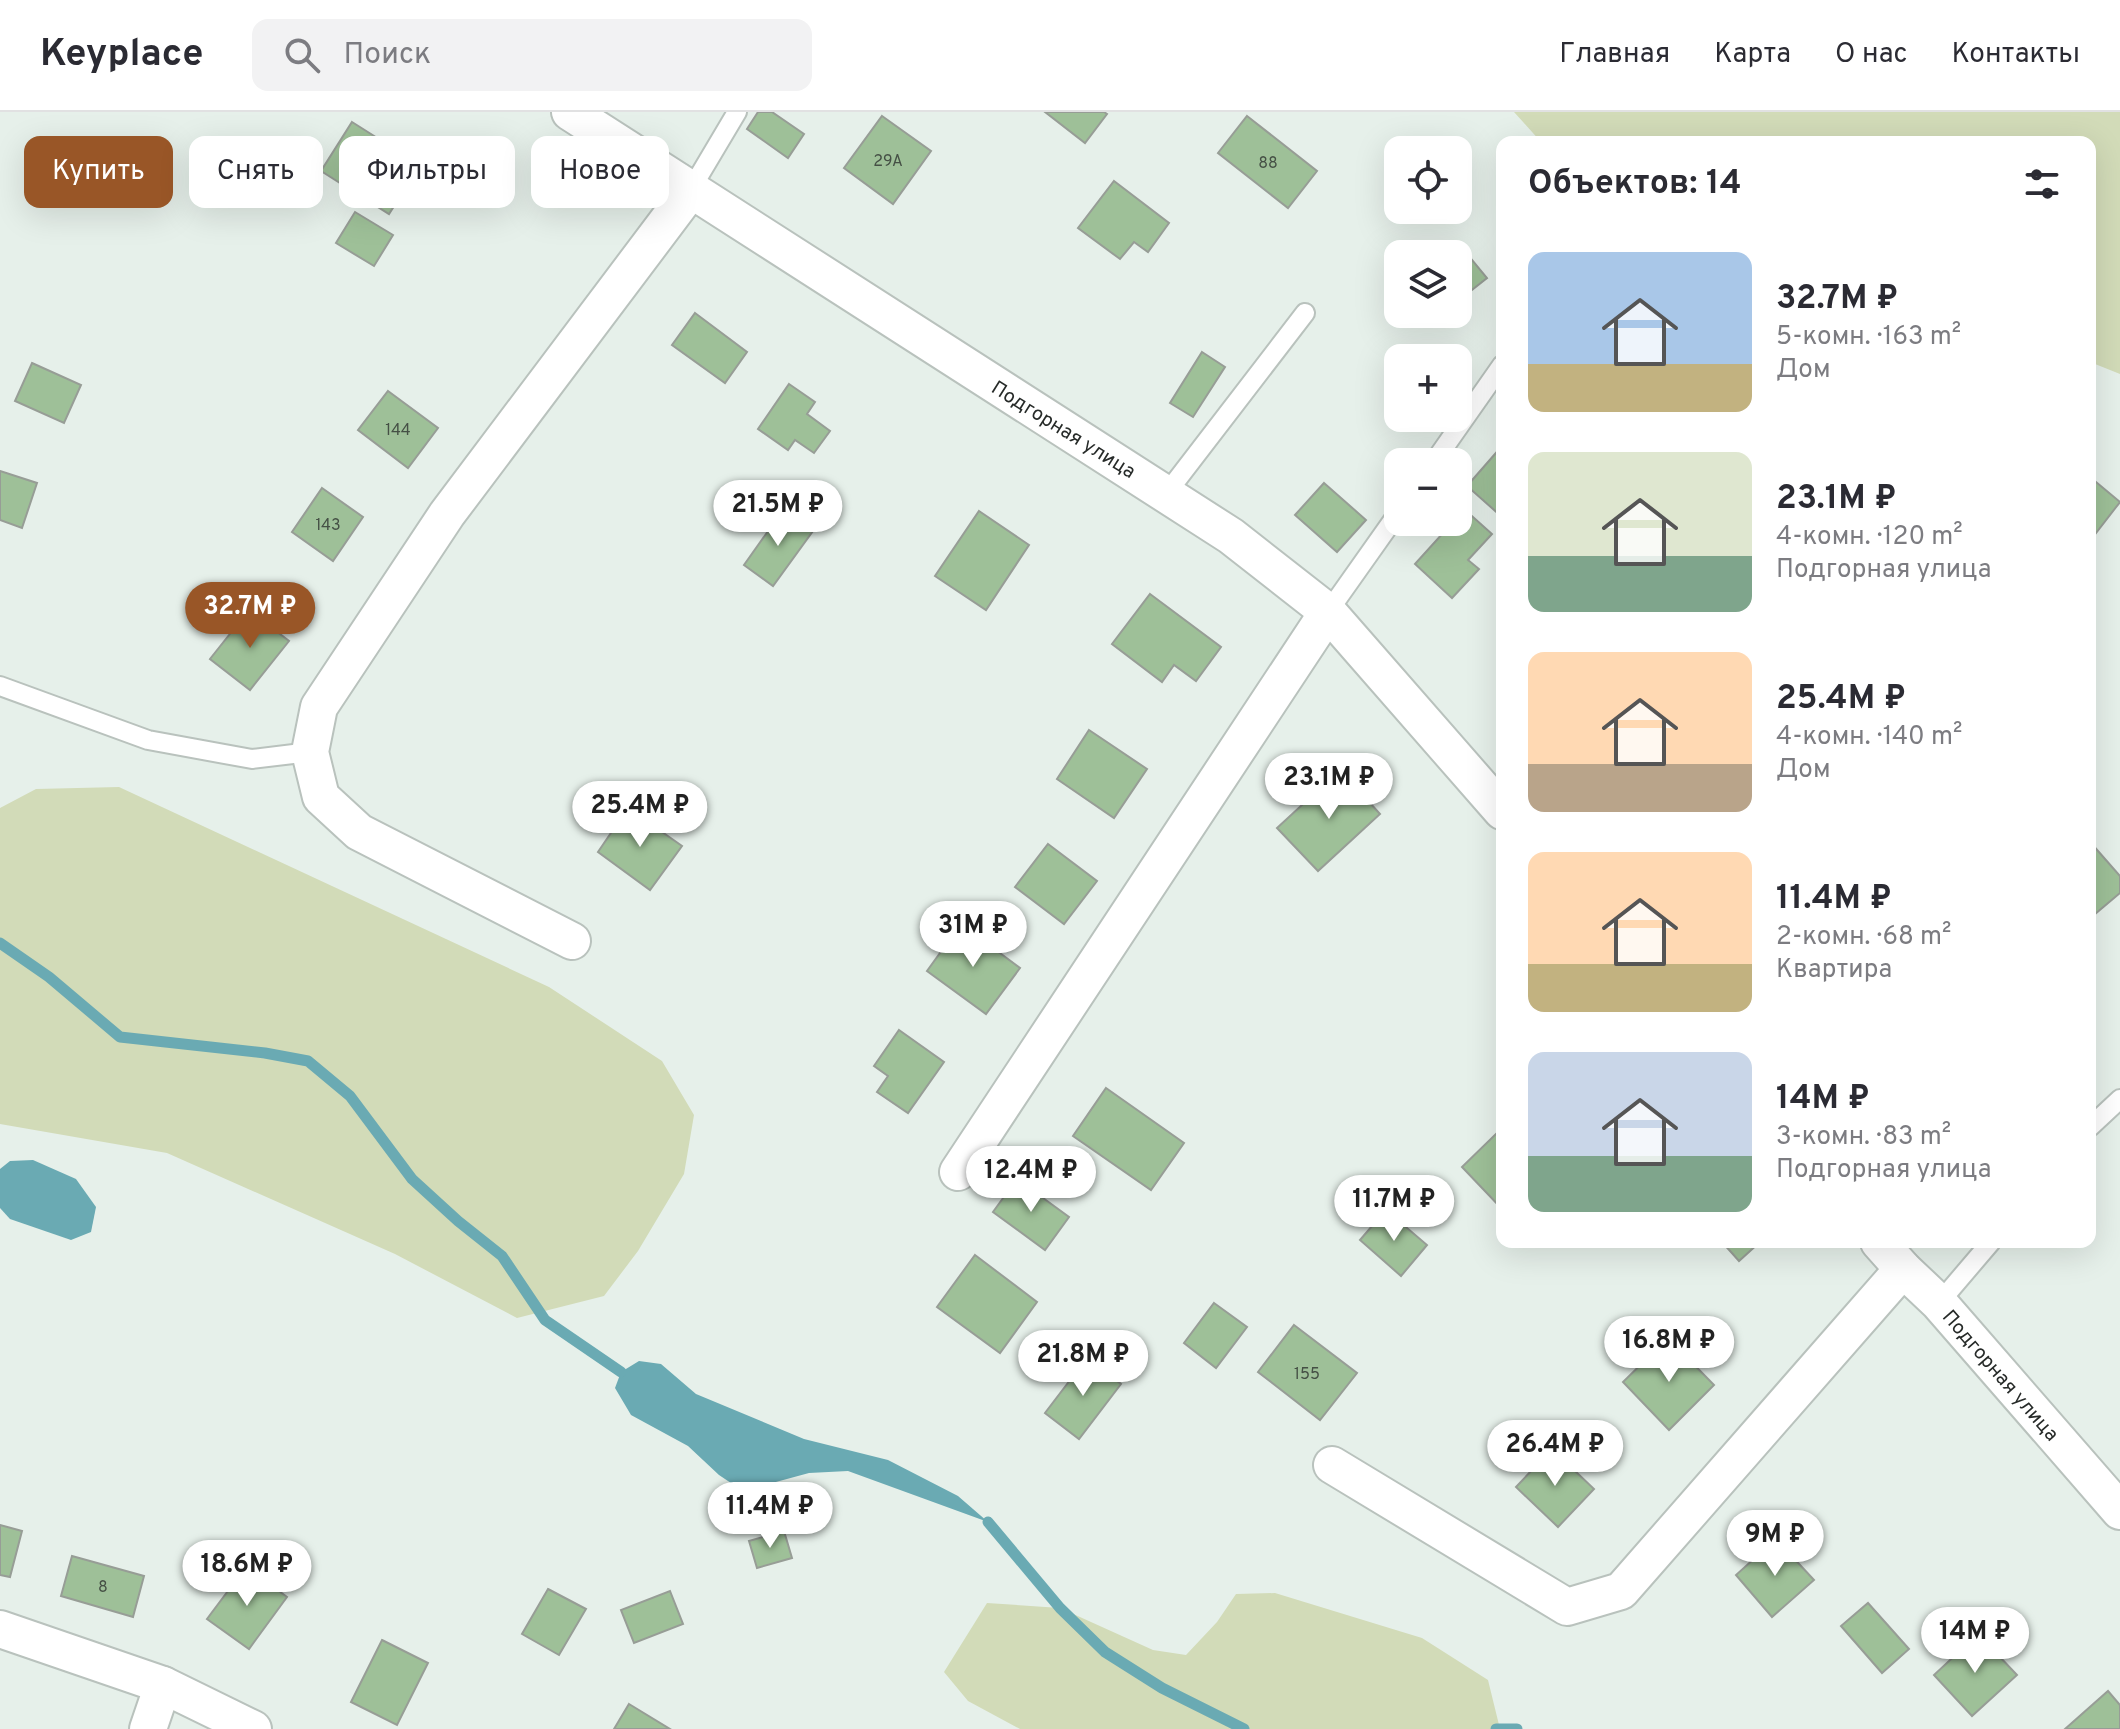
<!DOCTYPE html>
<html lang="ru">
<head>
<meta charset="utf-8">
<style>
	:root { --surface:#fff; --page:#f2f2f3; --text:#2b2b33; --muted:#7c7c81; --line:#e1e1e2; --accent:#995627 }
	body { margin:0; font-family:Overpass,sans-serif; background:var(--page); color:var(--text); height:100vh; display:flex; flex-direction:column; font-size:30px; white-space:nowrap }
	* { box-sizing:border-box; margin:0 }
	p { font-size:26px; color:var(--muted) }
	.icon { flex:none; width:44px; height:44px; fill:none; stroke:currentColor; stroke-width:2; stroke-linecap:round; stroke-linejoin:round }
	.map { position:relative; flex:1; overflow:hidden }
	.sheet { position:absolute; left:1496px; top:24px; width:600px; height:1112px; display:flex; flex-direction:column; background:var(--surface); border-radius:16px; box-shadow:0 8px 32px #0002 }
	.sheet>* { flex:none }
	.guide { position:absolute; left:24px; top:24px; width:760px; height:72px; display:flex; gap:16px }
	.controls { position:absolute; left:1384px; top:24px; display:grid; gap:16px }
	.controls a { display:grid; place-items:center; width:88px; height:88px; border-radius:16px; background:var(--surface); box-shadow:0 8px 32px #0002; font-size:40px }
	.price { position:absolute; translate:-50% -68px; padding:0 18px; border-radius:28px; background:#fff; color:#222; font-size:26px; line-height:52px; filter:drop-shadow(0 2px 4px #0008) }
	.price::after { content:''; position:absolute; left:50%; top:48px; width:24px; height:18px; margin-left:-12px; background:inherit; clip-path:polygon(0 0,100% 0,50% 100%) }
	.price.on { background:var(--accent); color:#fff }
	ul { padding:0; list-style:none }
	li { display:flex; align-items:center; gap:24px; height:200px; padding:0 32px }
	li span { display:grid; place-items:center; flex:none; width:224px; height:160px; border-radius:16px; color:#555 }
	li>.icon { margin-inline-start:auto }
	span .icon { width:96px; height:96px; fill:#fffc; stroke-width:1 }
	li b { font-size:34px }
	h2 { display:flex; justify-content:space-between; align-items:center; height:96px; padding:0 32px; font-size:34px }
	.tag { padding:0 28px; border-radius:16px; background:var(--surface); box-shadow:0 8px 32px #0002; font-size:28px; line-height:72px }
	.tag.on { background:var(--accent); color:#fff }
	header { display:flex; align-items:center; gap:48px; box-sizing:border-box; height:112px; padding:0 40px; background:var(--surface); border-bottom:2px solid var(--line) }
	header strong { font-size:38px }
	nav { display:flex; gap:44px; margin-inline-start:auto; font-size:28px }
	.search { width:560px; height:72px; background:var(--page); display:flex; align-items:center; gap:20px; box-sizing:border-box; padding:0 28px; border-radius:16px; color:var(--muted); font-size:30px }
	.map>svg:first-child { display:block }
	.green { fill:#d2dbb8 }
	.water { fill:#6aaab3 }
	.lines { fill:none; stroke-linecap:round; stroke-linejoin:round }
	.stream { stroke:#6aaab3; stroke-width:11 }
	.building { fill:#9ec098; stroke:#979d96; stroke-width:2 }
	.lane-casing { stroke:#b9c2bd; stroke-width:22 }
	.street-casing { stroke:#b9c2bd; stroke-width:40 }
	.lane { stroke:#fff; stroke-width:18 }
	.street { stroke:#fff; stroke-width:36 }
	.labels { text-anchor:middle; stroke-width:8; stroke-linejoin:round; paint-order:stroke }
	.number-label { font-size:16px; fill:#455045 }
	.street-label { font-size:20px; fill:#272b29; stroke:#fff }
</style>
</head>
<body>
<header>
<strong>Keyplace</strong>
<div class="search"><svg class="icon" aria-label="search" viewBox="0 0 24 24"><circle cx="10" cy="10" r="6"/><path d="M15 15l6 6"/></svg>Поиск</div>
<nav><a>Главная</a><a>Карта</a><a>О нас</a><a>Контакты</a></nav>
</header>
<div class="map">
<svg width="2120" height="1617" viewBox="0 0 2120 1617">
	<rect width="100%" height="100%" fill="#e6f0ea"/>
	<!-- green -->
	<g class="green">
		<path d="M 1514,0 L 2120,0 L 2120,262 L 2090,250 L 2090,30 L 1541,30 Z"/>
		<path d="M 119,675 L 549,875 L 662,949 L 694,1003 L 684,1062 L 638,1139 L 604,1184 L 517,1206 L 395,1142 L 167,1041 L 0,1012 L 0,696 L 36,677 Z"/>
		<path d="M 1275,1481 L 1422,1526 L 1488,1568 L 1500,1617 L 1020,1617 L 968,1589 L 944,1560 L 987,1491 L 1060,1496 L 1153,1538 L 1186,1543 L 1217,1510 L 1236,1482 Z"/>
	</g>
	<!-- water -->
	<g class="water">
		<path d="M 33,1048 L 76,1067 L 96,1095 L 91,1120 L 71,1128 L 10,1107 L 0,1096 L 0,1057 L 10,1049 Z"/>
		<path d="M 639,1249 L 661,1252 L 696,1282 L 804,1327 L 888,1348 L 958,1384 L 988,1410 L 848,1359 L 809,1361 L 761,1374 L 740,1377 L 719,1363 L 688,1334 L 631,1303 L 615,1276 L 621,1260 Z"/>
	</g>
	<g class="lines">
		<!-- stream -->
		<g class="stream">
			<path d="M 0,831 L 49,865 L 120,925 L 265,941 L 308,949 L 350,984 L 412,1067 L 458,1109 L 502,1144 L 545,1208 L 621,1260"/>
			<path d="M 988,1410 L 1060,1496 L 1105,1540 L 1162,1576 L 1244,1617"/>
			<path d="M 1496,1617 L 1517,1617"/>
		</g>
	</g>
	<!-- building -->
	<g class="building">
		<path d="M 758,0 L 772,0 L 804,22 L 788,46 L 747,17 Z"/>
		<path d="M 1045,0 L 1104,0 L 1107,2 L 1085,31 Z"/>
		<path d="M 882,4 L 931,39 L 893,92 L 844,56 Z"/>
		<path d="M 1247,4 L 1317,59 L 1288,96 L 1218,41 Z"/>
		<path d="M 352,10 L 420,53 L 389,102 L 321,59 Z"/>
		<path d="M 1114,69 L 1169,111 L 1148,140 L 1134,130 L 1120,147 L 1078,116 Z"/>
		<path d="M 355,100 L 393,123 L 374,154 L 336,131 Z"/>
		<path d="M 1458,131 L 1487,166 L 1458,189 L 1458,142 L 1445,142 Z"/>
		<path d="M 695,201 L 747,240 L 725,271 L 672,233 Z"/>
		<path d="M 1426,202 L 1443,202 L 1433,210 Z"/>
		<path d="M 1202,240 L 1225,255 L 1193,305 L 1170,291 Z"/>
		<path d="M 32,251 L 81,273 L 64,311 L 15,289 Z"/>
		<path d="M 789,272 L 815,290 L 807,302 L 830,319 L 814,341 L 795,328 L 788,338 L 758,317 Z"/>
		<path d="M 388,279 L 438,316 L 408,356 L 358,318 Z"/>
		<path d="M 1502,334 L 1502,405 L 1467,374 Z"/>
		<path d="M 0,359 L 37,371 L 22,416 L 0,408 Z"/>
		<path d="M 2090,365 L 2120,390 L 2093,425 L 2090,423 Z"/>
		<path d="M 1324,371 L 1366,408 L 1337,440 L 1295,403 Z"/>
		<path d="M 322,376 L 363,405 L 333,449 L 292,420 Z"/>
		<path d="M 1464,397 L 1492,422 L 1468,448 L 1479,457 L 1452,486 L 1415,452 L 1453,410 L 1458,410 L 1458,404 Z"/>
		<path d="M 783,398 L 813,419 L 773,474 L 744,453 Z"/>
		<path d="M 979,399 L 1029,433 L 986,498 L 935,464 Z"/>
		<path d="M 1150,482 L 1221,535 L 1196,569 L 1174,553 L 1162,570 L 1112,532 Z"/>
		<path d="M 249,498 L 289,529 L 250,578 L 210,547 Z"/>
		<path d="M 1089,618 L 1147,657 L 1114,706 L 1057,667 Z"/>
		<path d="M 1340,658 L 1380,702 L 1318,759 L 1277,716 Z"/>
		<path d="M 628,696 L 682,734 L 650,778 L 598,740 Z"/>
		<path d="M 2091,731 L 2120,764 L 2120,781 L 2095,802 L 2090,796 Z"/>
		<path d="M 1048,732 L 1097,769 L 1064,812 L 1015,775 Z"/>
		<path d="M 961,812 L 1020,856 L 986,902 L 927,859 Z"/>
		<path d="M 899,918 L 944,950 L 908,1001 L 877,980 L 888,964 L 874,954 Z"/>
		<path d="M 1106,976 L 1184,1031 L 1151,1078 L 1073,1024 Z"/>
		<path d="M 1502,1016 L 1502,1097 L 1462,1055 Z"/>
		<path d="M 1017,1067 L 1069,1105 L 1045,1138 L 993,1100 Z"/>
		<path d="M 1386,1098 L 1427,1133 L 1401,1164 L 1360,1128 Z"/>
		<path d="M 1722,1130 L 1760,1130 L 1739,1149 Z"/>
		<path d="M 975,1143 L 1037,1190 L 1000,1241 L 937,1195 Z"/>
		<path d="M 1214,1191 L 1247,1215 L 1216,1256 L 1184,1231 Z"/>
		<path d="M 1294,1213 L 1357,1261 L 1320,1308 L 1258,1260 Z"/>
		<path d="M 1668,1226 L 1714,1273 L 1669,1318 L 1623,1270 Z"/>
		<path d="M 1087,1246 L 1121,1272 L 1079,1327 L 1045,1301 Z"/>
		<path d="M 1552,1337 L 1594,1377 L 1558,1415 L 1516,1375 Z"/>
		<path d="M 0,1413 L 22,1419 L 10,1465 L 0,1463 Z"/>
		<path d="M 784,1419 L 792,1446 L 757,1456 L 749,1429 Z"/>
		<path d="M 1776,1427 L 1814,1468 L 1772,1505 L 1736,1463 Z"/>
		<path d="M 72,1444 L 144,1464 L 133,1505 L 61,1484 Z"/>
		<path d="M 246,1455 L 287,1485 L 249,1537 L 207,1507 Z"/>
		<path d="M 548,1477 L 586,1497 L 559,1543 L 522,1522 Z"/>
		<path d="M 670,1479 L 683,1512 L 634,1531 L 621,1498 Z"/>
		<path d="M 1868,1491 L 1909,1537 L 1882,1561 L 1841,1514 Z"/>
		<path d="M 1978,1522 L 2017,1563 L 1972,1604 L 1934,1563 Z"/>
		<path d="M 382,1528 L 428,1551 L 397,1613 L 351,1590 Z"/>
		<path d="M 2108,1579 L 2120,1593 L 2120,1617 L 2065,1617 Z"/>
		<path d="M 629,1592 L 670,1617 L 614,1617 Z"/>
	</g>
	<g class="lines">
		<defs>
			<g id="lane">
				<path d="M 690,79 L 737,0"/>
				<path d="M 1434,350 L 1502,253"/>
				<path d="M 1166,382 L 1305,201"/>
				<path d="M 1328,500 L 1398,401"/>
				<path d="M 0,574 L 148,628 L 252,647 L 310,640"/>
				<path d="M 2090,1015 L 2120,987"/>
				<path d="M 1939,1191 L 1991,1130"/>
			</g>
			<g id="street">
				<path d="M 570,0 L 1231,424 L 1328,500 L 1502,699"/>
				<path d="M 572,829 L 359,720 L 321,685 L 310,640 L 319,595 L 447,402 L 690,79"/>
				<path d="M 958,1060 L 1328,500"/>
				<path d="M 1879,1130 L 1903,1157 L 1939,1191 L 2120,1399"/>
				<path d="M 1332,1353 L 1567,1495 L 1621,1479 L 1903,1157"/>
				<path d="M 0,1517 L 163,1573 L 253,1617"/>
				<path d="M 148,1617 L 163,1573"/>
			</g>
		</defs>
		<!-- lane casing -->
		<use href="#lane" class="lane-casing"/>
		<!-- street casing -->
		<use href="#street" class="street-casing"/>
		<!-- lane -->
		<use href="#lane" class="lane"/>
		<!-- street -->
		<use href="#street" class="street"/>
	</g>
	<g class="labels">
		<!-- number labels -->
		<g class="number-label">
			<text x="888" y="54">29А</text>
			<text x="1268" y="56">88</text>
			<text x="398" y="323">144</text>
			<text x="328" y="418">143</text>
			<text x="1307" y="1267">155</text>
			<text x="103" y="1480">8</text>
		</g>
		<!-- street labels -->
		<g class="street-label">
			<text transform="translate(1064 317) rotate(32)" y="7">Подгорная улица</text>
			<text transform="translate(2001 1263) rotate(49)" y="7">Подгорная улица</text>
		</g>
	</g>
</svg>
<div class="controls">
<a><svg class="icon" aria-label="locate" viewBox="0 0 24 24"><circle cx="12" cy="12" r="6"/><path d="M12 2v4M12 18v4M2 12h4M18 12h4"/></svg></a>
<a><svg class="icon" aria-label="layers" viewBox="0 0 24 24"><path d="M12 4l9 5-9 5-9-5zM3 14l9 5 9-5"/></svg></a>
<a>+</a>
<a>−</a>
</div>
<b class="price" style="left:778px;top:436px">21.5M ₽</b>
<b class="price on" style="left:250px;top:538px">32.7M ₽</b>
<b class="price" style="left:1329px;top:709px">23.1M ₽</b>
<b class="price" style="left:640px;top:737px">25.4M ₽</b>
<b class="price" style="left:973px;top:857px">31M ₽</b>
<b class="price" style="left:1031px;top:1102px">12.4M ₽</b>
<b class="price" style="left:1394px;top:1131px">11.7M ₽</b>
<b class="price" style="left:1669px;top:1272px">16.8M ₽</b>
<b class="price" style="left:1083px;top:1286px">21.8M ₽</b>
<b class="price" style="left:1555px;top:1376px">26.4M ₽</b>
<b class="price" style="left:770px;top:1438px">11.4M ₽</b>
<b class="price" style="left:1775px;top:1466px">9M ₽</b>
<b class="price" style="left:247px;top:1496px">18.6M ₽</b>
<b class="price" style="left:1975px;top:1563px">14M ₽</b>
<div class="guide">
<a class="tag on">Купить</a>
<a class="tag">Снять</a>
<a class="tag">Фильтры</a>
<a class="tag">Новое</a>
</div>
<section class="sheet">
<h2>Объектов: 14<svg class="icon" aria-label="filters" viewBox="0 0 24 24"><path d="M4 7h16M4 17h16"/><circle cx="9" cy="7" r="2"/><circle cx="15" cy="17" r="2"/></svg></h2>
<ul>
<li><span style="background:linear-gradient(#a9c7e8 70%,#c2b280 0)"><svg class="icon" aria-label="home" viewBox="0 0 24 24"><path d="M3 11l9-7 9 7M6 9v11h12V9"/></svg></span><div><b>32.7M ₽</b><p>5-комн. · 163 m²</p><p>Дом</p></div></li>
<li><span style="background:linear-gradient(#dfe7d0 65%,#7fa58c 0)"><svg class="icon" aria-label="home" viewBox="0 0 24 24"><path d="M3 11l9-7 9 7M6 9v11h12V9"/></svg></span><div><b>23.1M ₽</b><p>4-комн. · 120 m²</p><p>Подгорная улица</p></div></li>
<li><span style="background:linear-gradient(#ffd9b3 70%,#b9a48a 0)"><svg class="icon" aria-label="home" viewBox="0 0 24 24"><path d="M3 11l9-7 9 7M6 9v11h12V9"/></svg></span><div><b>25.4M ₽</b><p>4-комн. · 140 m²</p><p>Дом</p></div></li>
<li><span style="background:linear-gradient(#ffd9b3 70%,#c2b280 0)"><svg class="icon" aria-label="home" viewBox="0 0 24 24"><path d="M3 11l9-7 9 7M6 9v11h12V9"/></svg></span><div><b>11.4M ₽</b><p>2-комн. · 68 m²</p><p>Квартира</p></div></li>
<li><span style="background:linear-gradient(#c9d6e8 65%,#7fa58c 0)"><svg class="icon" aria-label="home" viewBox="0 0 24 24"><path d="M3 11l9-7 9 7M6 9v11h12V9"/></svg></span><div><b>14M ₽</b><p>3-комн. · 83 m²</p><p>Подгорная улица</p></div></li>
</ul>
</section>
</div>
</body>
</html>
